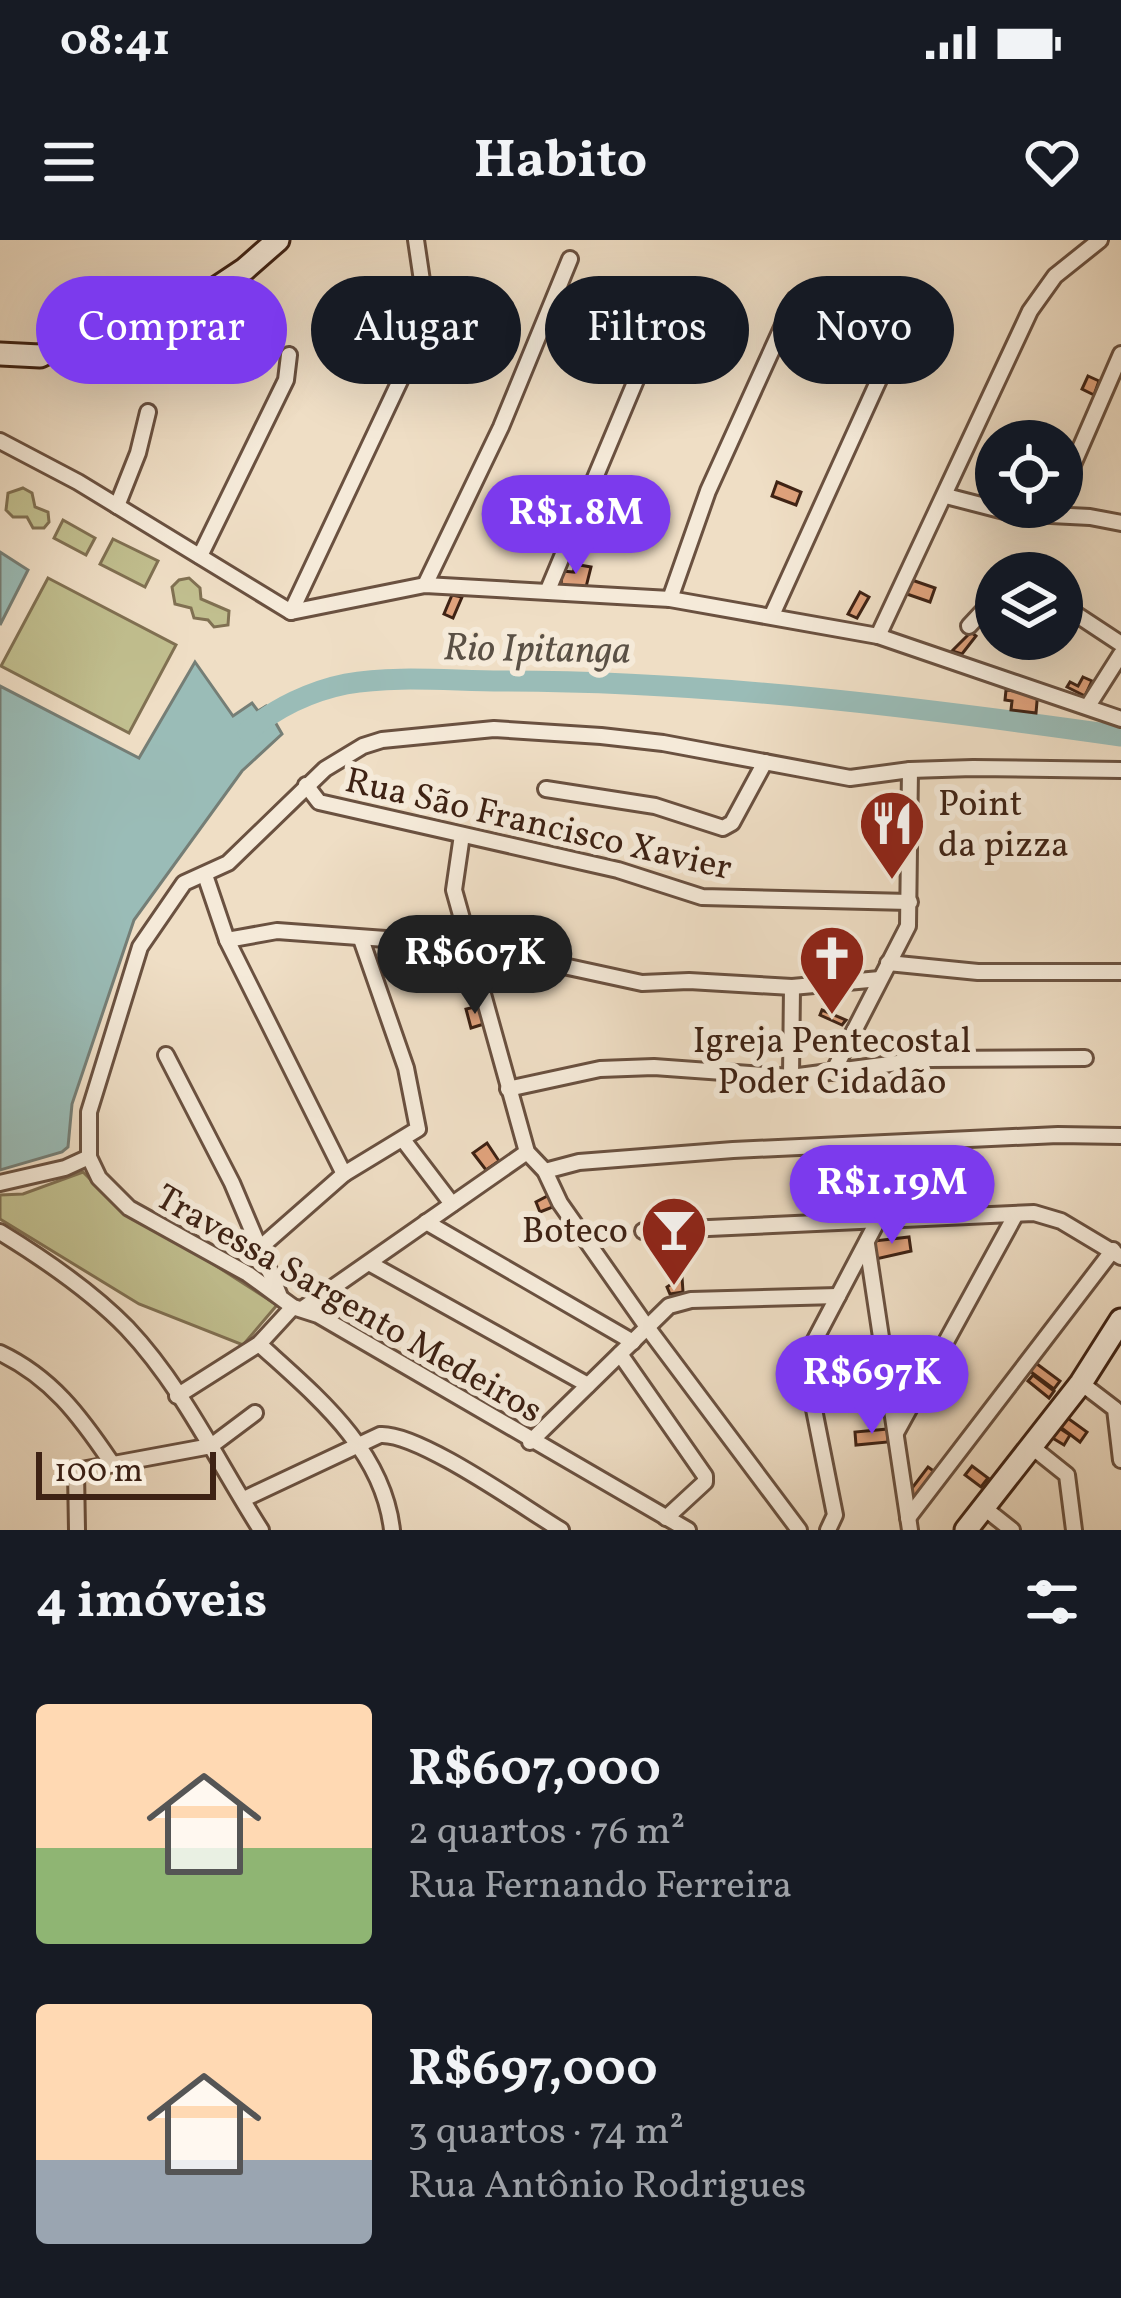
<!DOCTYPE html>
<html lang="pt">
<head>
<meta charset="utf-8">
<style>
	:root { --surface:#171b24; --page:#20242c; --text:#f1f3f6; --muted:#9ea1a6; --accent:#7c3aed }
	body { margin:0; font-family:Vollkorn,serif; background:var(--page); color:var(--text); height:100vh; display:flex; flex-direction:column; font-size:45px; white-space:nowrap }
	* { box-sizing:border-box; margin:0 }
	p { font-size:39px; color:var(--muted) }
	.icon { flex:none; width:66px; height:66px; fill:none; stroke:currentColor; stroke-width:2; stroke-linecap:round; stroke-linejoin:round }
	.map { position:relative; height:1290px; overflow:hidden }
	.panel { display:flex; flex-direction:column; background:var(--surface); flex:1 }
	.panel>* { flex:none }
	.top-card { position:absolute; left:36px; top:36px; width:1050px; height:108px; display:flex; gap:24px }
	.controls { position:absolute; left:975px; top:180px; display:grid; gap:24px }
	.controls a { display:grid; place-items:center; width:108px; height:108px; border-radius:50%; background:var(--surface); box-shadow:0 12px 48px #0002; font-size:60px }
	.scale { position:absolute; left:36px; bottom:30px; width:180px; box-sizing:border-box; padding-left:12px; border:6px solid #3e2214; border-top:0; font-size:33px; line-height:42px; white-space:nowrap; color:#3e2214; -webkit-text-stroke:9px #f5ead9; paint-order:stroke }
	.price { position:absolute; translate:-50% -102px; padding:0 27px; border-radius:42px; background:var(--accent); color:#fff; font-size:39px; line-height:78px; filter:drop-shadow(0 3px 6px #0008) }
	.price::after { content:''; position:absolute; left:50%; top:72px; width:36px; height:27px; margin-left:-18px; background:inherit; clip-path:polygon(0 0,100% 0,50% 100%) }
	.price.on { background:#222; color:#fff }
	ul { padding:0; list-style:none }
	li { display:flex; align-items:center; gap:36px; height:300px; padding:0 36px }
	li span { display:grid; place-items:center; flex:none; width:336px; height:240px; border-radius:12px; color:#555 }
	li>.icon { margin-inline-start:auto }
	span .icon { width:144px; height:144px; fill:#fffc; stroke-width:1 }
	li b { font-size:51px }
	h2 { display:flex; justify-content:space-between; align-items:center; height:144px; padding:0 36px; font-size:51px }
	.chip { padding:0 42px; border-radius:54px; background:var(--surface); box-shadow:0 12px 48px #0002; font-size:42px; line-height:108px }
	.chip.on { background:var(--accent); color:#fff }
	.status { display:flex; justify-content:space-between; align-items:center; height:84px; padding:0 60px; background:var(--surface); direction:ltr }
	.status svg { height:33px; fill:currentColor }
	header { display:flex; justify-content:space-between; align-items:center; height:156px; padding:0 36px; background:var(--surface); font-size:54px; font-weight:700 }
	.map>svg:first-child { display:block }
	.green { fill:#c1bf8f; stroke:#807052; stroke-width:3 }
	.water { fill:#9abcb7; stroke:#757e76; stroke-width:3 }
	.lines { fill:none; stroke-linecap:round; stroke-linejoin:round }
	.river { stroke:#9abcb7; stroke-width:21 }
	.building { fill:#e0a27c; stroke:#3e2214; stroke-width:3 }
	.street-casing { stroke:#6a5140; stroke-width:20 }
	.secondary-casing { stroke:#3e2214; stroke-width:27 }
	.street { stroke:#f5ead9; stroke-width:14 }
	.secondary { stroke:#f5ead9; stroke-width:21 }
	.labels { text-anchor:middle; stroke-width:12; stroke-linejoin:round; paint-order:stroke }
	.poi-label { font-size:36px; fill:#3e2214; stroke:#f5ead9; text-anchor:start }
	.street-label { font-size:36px; fill:#3e2214; stroke:#f5ead9 }
	.water-label { font-size:39px; font-style:italic; fill:#5a5045; stroke:#f5ead9 }
</style>
</head>
<body>
<div class="status"><b>08:41</b><svg viewBox="0 0 49 12"><path d="M0 12V9h3v3zM5 12V6h3v6zM10 12V3h3v9zM15 12V0h3v12zM26 1h20v11H26zM47 4h2v5h-2z"/></svg></div>
<header><svg class="icon" aria-label="menu" viewBox="0 0 24 24"><path d="M4 6h16M4 12h16M4 18h16"/></svg>Habito<svg class="icon" aria-label="heart" viewBox="0 0 24 24"><path d="M12 20l-8-8c-3-5 5-10 8-4 3-6 11-1 8 4z"/></svg></header>
<div class="map">
<svg width="1121" height="1290" viewBox="0 0 1121 1290">
	<rect width="100%" height="100%" fill="#efdec5"/>
	<filter id="stains"><feTurbulence type="fractalNoise" baseFrequency=".00167" numOctaves="4"/><feColorMatrix values="0 0 0 0 .2 0 0 0 0 .09 0 0 0 0 .02 0 0 0 .5 -.17"/></filter>
	<radialGradient id="worn" r=".72"><stop offset=".6" stop-color="#630" stop-opacity="0"/><stop offset="1" stop-color="#630" stop-opacity=".3"/></radialGradient>
	<!-- green -->
	<g class="green">
		<path d="M 23,248 L 32,253 L 35,267 L 48,272 L 49,282 L 44,288 L 33,288 L 27,277 L 13,277 L 6,270 L 8,253 Z"/>
		<path d="M 63,280 L 95,298 L 86,315 L 54,298 Z"/>
		<path d="M 113,299 L 158,321 L 145,347 L 100,324 Z"/>
		<path d="M 48,338 L 176,405 L 129,493 L 1,426 Z"/>
		<path d="M 189,338 L 200,348 L 201,359 L 229,371 L 228,385 L 214,387 L 208,380 L 194,378 L 191,368 L 175,364 L 172,347 L 179,340 Z"/>
		<path d="M 83,932 L 106,955 L 277,1065 L 243,1105 L 139,1064 L 0,979 L 0,955 L 23,954 Z"/>
	</g>
	<!-- water -->
	<g class="water">
		<path d="M 0,312 L 28,330 L 0,385 Z"/>
		<path d="M 195,422 L 233,476 L 252,463 L 258,471 L 266,466 L 282,494 L 242,531 L 134,680 L 72,864 L 68,907 L 62,912 L 0,930 L 0,446 L 139,518 Z"/>
	</g>
	<g class="lines">
		<!-- river -->
		<path class="river" d="M 248,491 C 276,468 311,451 346,444 C 396,435 451,441 502,441 C 708,441 917,467 1121,496"/>
	</g>
	<!-- building -->
	<g class="building">
		<path d="M 1088,136 L 1099,141 L 1094,155 L 1082,149 Z"/>
		<path d="M 777,242 L 801,252 L 796,265 L 772,256 Z"/>
		<path d="M 574,324 L 591,327 L 586,347 L 561,345 L 562,331 L 574,332 Z"/>
		<path d="M 909,339 L 935,348 L 930,362 L 904,353 Z"/>
		<path d="M 860,352 L 869,357 L 857,378 L 848,374 Z"/>
		<path d="M 452,355 L 462,357 L 453,378 L 444,374 Z"/>
		<path d="M 971,392 L 976,396 L 962,414 L 952,411 Z"/>
		<path d="M 1083,437 L 1092,441 L 1085,456 L 1067,447 L 1070,442 L 1078,446 Z"/>
		<path d="M 1017,447 L 1038,450 L 1036,473 L 1011,470 L 1012,461 L 1005,460 L 1006,450 L 1014,451 Z"/>
		<path d="M 479,766 L 484,784 L 471,788 L 466,769 Z"/>
		<path d="M 822,770 L 846,780 L 842,785 L 820,775 Z"/>
		<path d="M 487,903 L 499,921 L 486,930 L 473,913 Z"/>
		<path d="M 553,953 L 558,965 L 540,972 L 536,962 Z"/>
		<path d="M 909,997 L 911,1011 L 876,1019 L 874,1001 Z"/>
		<path d="M 682,1037 L 683,1052 L 670,1054 L 667,1047 Z"/>
		<path d="M 1033,1121 L 1060,1141 L 1054,1149 L 1027,1129 Z"/>
		<path d="M 1033,1135 L 1054,1151 L 1049,1158 L 1028,1141 Z"/>
		<path d="M 1062,1174 L 1087,1192 L 1080,1202 L 1055,1183 Z"/>
		<path d="M 1053,1184 L 1070,1195 L 1064,1205 L 1046,1194 Z"/>
		<path d="M 888,1189 L 888,1202 L 856,1205 L 855,1192 Z"/>
		<path d="M 972,1226 L 988,1238 L 981,1247 L 965,1235 Z"/>
		<path d="M 928,1227 L 935,1232 L 915,1257 L 909,1252 Z"/>
	</g>
	<g class="lines">
		<defs>
			<g id="street">
				<path d="M 0,201 L 78,242 L 291,372 L 425,345 L 670,359 L 878,396 L 1121,479"/>
				<path d="M 1062,250 L 1121,114"/>
				<path d="M 946,256 L 1012,273 L 1090,277 L 1121,283"/>
				<path d="M 117,266 L 138,213 L 148,172"/>
				<path d="M 200,316 L 286,140 L 289,115"/>
				<path d="M 425,345 L 501,187 L 570,19"/>
				<path d="M 548,350 L 670,59"/>
				<path d="M 670,359 L 708,251 L 795,59"/>
				<path d="M 1062,365 L 1121,404"/>
				<path d="M 291,372 L 422,94 L 425,61 L 416,0"/>
				<path d="M 772,375 L 902,89"/>
				<path d="M 969,386 L 996,357"/>
				<path d="M 878,396 L 1030,71 L 1055,36 L 1100,0"/>
				<path d="M 1088,466 L 1121,414"/>
				<path d="M 306,545 L 319,562 L 618,630 L 702,657 L 910,662"/>
				<path d="M 546,549 L 655,566 L 723,588 L 732,583 L 765,522"/>
				<path d="M 462,595 L 454,650 L 527,912 L 545,931 L 560,963 L 647,1087 L 799,1290"/>
				<path d="M 205,635 L 227,700 L 344,934"/>
				<path d="M 227,700 L 277,691 L 467,705 L 642,743 L 689,741 L 792,747 L 880,739"/>
				<path d="M 888,723 L 978,732 L 1121,732"/>
				<path d="M 166,815 L 232,943 L 279,1054"/>
				<path d="M 833,832 L 908,686 L 910,530"/>
				<path d="M 791,837 L 792,747"/>
				<path d="M 508,849 L 600,829 L 654,827 L 791,837 L 928,819 L 1085,818"/>
				<path d="M 404,901 L 452,964"/>
				<path d="M 545,931 L 579,922 L 733,910 L 1058,895 L 1121,896"/>
				<path d="M 0,943 L 65,928 L 89,917"/>
				<path d="M 426,982 L 633,1102"/>
				<path d="M 643,991 L 1034,973 L 1061,981 L 1121,1017"/>
				<path d="M 0,992 C 44,1019 91,1051 127,1088 C 182,1146 218,1223 261,1290"/>
				<path d="M 867,1004 L 910,1290"/>
				<path d="M 262,1006 L 344,934 L 418,889 L 406,828 L 361,699"/>
				<path d="M 369,1023 L 588,1145"/>
				<path d="M 302,1069 L 527,912"/>
				<path d="M 259,1104 C 315,1155 383,1209 392,1290"/>
				<path d="M 0,1113 C 51,1137 80,1176 111,1222"/>
				<path d="M 620,1114 L 705,1236 L 705,1242 L 666,1278"/>
				<path d="M 1081,1143 L 1115,1169 L 1121,1220"/>
				<path d="M 177,1156 L 259,1104 L 293,1067"/>
				<path d="M 896,1193 L 1016,974"/>
				<path d="M 530,1202 L 669,1066 L 691,1060 L 838,1056"/>
				<path d="M 1032,1207 L 1067,1235 L 1074,1290"/>
				<path d="M 244,1259 L 380,1195 C 418,1192 523,1267 561,1290"/>
				<path d="M 983,1267 L 1012,1290"/>
				<path d="M 908,1278 L 1113,1010"/>
				<path d="M 77,1290 L 76,1231 L 211,1206 L 255,1173"/>
				<path d="M 688,1290 L 318,1075 L 293,1067 L 248,1034 L 129,968 L 99,938 L 89,917 L 89,872 L 140,707 L 184,643 L 228,623 L 325,529 L 363,506 L 382,500 L 494,489 L 601,496 L 663,503 L 850,538 L 910,530 L 973,528 L 1121,530"/>
				<path d="M 828,1290 L 835,1275 L 807,1134 L 807,1115 L 918,904"/>
			</g>
			<g id="secondary">
				<path d="M 0,114 L 40,116 L 114,80 L 212,51 L 245,29 L 278,0"/>
				<path d="M 966,1290 L 1081,1143 L 1121,1080"/>
			</g>
		</defs>
		<!-- street casing -->
		<use href="#street" class="street-casing"/>
		<!-- secondary casing -->
		<use href="#secondary" class="secondary-casing"/>
		<!-- street -->
		<use href="#street" class="street"/>
		<!-- secondary -->
		<use href="#secondary" class="secondary"/>
	</g>
	<!-- icons -->
	<defs>
		<symbol id="restaurant-pin" viewBox="-11 -11 22 30"><path d="M0 17L-7.5 6A9.5 9.5 0 1 1 7.5 6Z" fill="#8f2418" stroke="#f5ead9"/><path d="M-5-6h1v4h1v-4h1v4h1v-4h1v5L-1.5 .5V6h-2V.5L-5-1ZM5-6V6H3V1.5H1.5Q1.5-4 5-6Z" fill="#fff"/></symbol>
		<symbol id="church-pin" viewBox="-11 -11 22 30"><path d="M0 17L-7.5 6A9.5 9.5 0 1 1 7.5 6Z" fill="#8f2418" stroke="#f5ead9"/><path d="M-1.2-6h2.4v3.5h3.3v2.4h-3.3V6h-2.4V-.1h-3.3v-2.4h3.3Z" fill="#fff"/></symbol>
		<symbol id="bar-pin" viewBox="-11 -11 22 30"><path d="M0 17L-7.5 6A9.5 9.5 0 1 1 7.5 6Z" fill="#8f2418" stroke="#f5ead9"/><path d="M-6-5H6L.8 .8V4.5H3.5V6h-7V4.5H-.8V.8Z" fill="#fff"/></symbol>
	</defs>
	<g fill-rule="evenodd">
		<use href="#restaurant-pin" x="854" y="545" width="76" height="104"/>
		<use href="#church-pin" x="794" y="680" width="76" height="104"/>
		<use href="#bar-pin" x="636" y="951" width="76" height="104"/>
	</g>
	<g class="labels">
		<!-- poi labels -->
		<g class="poi-label">
			<text x="938" y="575">Point<tspan x="938" dy="41">da pizza</tspan></text>
			<text x="832" y="812" text-anchor="middle">Igreja Pentecostal<tspan x="832" dy="41">Poder Cidadão</tspan></text>
			<text x="628" y="1002" text-anchor="end">Boteco</text>
		</g>
		<!-- street labels -->
		<g class="street-label">
			<text transform="translate(539 582) rotate(13)" y="13">Rua São Francisco Xavier</text>
			<text transform="translate(350 1062) rotate(30)" y="13">Travessa Sargento Medeiros</text>
		</g>
		<!-- water labels -->
		<g class="water-label">
			<text transform="translate(537 407) rotate(1)" y="14">Rio Ipitanga</text>
		</g>
	</g>
	<rect width="100%" height="100%" filter="url(#stains)"/>
	<rect width="100%" height="100%" fill="url(#worn)"/>
</svg>
<div class="controls">
<a><svg class="icon" aria-label="locate" viewBox="0 0 24 24"><circle cx="12" cy="12" r="6"/><path d="M12 2v4M12 18v4M2 12h4M18 12h4"/></svg></a>
<a><svg class="icon" aria-label="layers" viewBox="0 0 24 24"><path d="M12 4l9 5-9 5-9-5zM3 14l9 5 9-5"/></svg></a>
</div>
<div class="scale">100 m</div>
<b class="price" style="left:576px;top:337px">R$1.8M</b>
<b class="price on" style="left:475px;top:777px">R$607K</b>
<b class="price" style="left:892px;top:1007px">R$1.19M</b>
<b class="price" style="left:872px;top:1197px">R$697K</b>
<div class="top-card">
<a class="chip on">Comprar</a>
<a class="chip">Alugar</a>
<a class="chip">Filtros</a>
<a class="chip">Novo</a>
</div>
</div>
<section class="panel">
<h2>4 imóveis<svg class="icon" aria-label="filters" viewBox="0 0 24 24"><path d="M4 7h16M4 17h16"/><circle cx="9" cy="7" r="2"/><circle cx="15" cy="17" r="2"/></svg></h2>
<ul>
<li><span style="background:linear-gradient(#ffd9b3 60%,#8fb573 0)"><svg class="icon" aria-label="home" viewBox="0 0 24 24"><path d="M3 11l9-7 9 7M6 9v11h12V9"/></svg></span><div><b>R$607,000</b><p>2 quartos · 76 m²</p><p>Rua Fernando Ferreira</p></div></li>
<li><span style="background:linear-gradient(#ffd9b3 65%,#9aa5b1 0)"><svg class="icon" aria-label="home" viewBox="0 0 24 24"><path d="M3 11l9-7 9 7M6 9v11h12V9"/></svg></span><div><b>R$697,000</b><p>3 quartos · 74 m²</p><p>Rua Antônio Rodrigues</p></div></li>
</ul>
</section>
</body>
</html>
